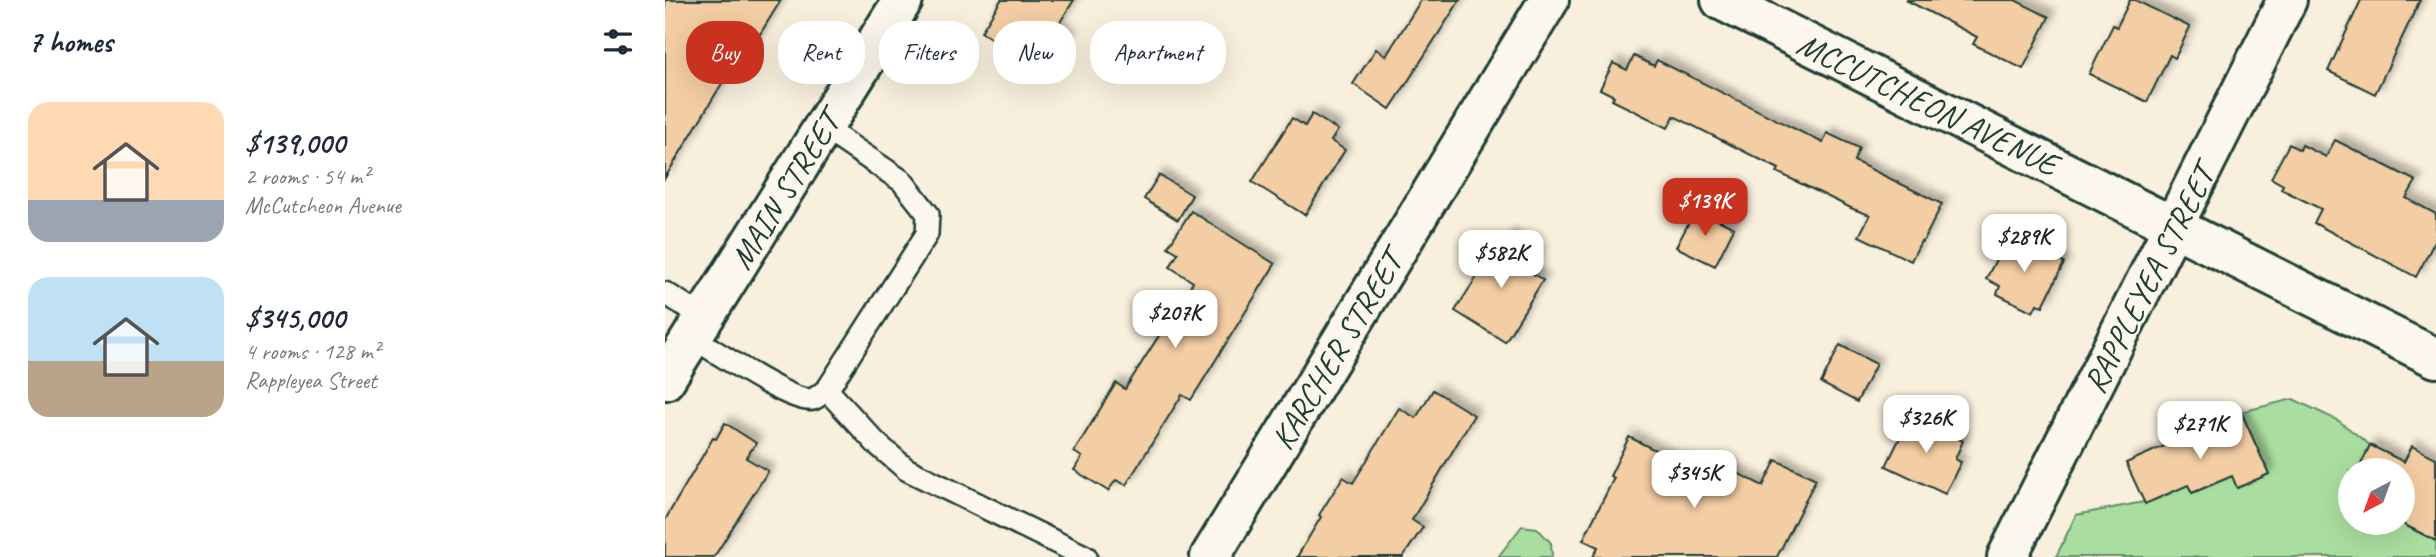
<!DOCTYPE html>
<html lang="en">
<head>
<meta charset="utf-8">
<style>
	:root { --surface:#fff; --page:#f6f6f7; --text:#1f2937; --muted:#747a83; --accent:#c8321e }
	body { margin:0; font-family:Caveat,sans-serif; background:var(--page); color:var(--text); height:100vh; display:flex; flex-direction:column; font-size:26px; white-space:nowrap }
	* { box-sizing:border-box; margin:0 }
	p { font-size:23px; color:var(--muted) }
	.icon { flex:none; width:38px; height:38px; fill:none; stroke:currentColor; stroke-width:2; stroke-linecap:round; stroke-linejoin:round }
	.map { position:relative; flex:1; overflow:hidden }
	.panel { display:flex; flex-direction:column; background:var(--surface); width:665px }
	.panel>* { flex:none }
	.hud { position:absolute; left:21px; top:21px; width:665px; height:63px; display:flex; gap:14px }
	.needle { width:46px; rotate:221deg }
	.buttons { position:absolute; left:1673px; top:458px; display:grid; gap:14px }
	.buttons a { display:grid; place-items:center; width:77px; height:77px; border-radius:50%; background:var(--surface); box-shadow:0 7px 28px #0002; font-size:35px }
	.price { position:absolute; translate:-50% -60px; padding:0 16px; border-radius:14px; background:#fff; color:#222; font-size:23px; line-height:46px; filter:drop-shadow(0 2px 4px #0008) }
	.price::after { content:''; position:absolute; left:50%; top:42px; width:21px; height:16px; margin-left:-10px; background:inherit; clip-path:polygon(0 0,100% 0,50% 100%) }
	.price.selected { background:var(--accent); color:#fff }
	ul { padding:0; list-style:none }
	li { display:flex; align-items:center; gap:21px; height:175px; padding:0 28px }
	li span { display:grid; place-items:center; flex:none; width:196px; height:140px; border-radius:21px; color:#555 }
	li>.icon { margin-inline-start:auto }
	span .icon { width:84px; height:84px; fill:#fffc; stroke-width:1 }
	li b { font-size:30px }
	h2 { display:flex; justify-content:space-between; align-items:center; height:84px; padding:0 28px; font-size:30px }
	.chip { padding:0 24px; border-radius:28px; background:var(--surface); box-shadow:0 7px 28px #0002; font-size:24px; line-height:63px }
	.chip.selected { background:var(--accent); color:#fff }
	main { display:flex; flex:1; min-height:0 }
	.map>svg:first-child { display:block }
	.green { fill:#aadea0; stroke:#648e6a; stroke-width:2 }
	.building { fill:#f3cda3; stroke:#1f3d34; stroke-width:2; filter:url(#shadow) }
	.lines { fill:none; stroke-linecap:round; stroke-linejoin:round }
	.service-casing { stroke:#1f3d34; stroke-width:26 }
	.minor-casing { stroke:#1f3d34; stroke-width:44 }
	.secondary-casing { stroke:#1f3d34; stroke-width:44 }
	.service { stroke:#fbf7ec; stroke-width:21 }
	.minor { stroke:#fbf7ec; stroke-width:38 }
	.secondary { stroke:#fbf7ec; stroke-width:38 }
	.labels { text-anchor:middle; stroke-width:5; stroke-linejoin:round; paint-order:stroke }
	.street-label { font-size:33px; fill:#1f3d34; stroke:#fbf7ec }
</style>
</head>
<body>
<main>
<section class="panel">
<h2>7 homes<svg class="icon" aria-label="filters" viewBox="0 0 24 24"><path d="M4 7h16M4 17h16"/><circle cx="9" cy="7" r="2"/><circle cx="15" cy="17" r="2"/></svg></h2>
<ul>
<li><span style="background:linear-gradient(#ffd9b3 70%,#9aa5b1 0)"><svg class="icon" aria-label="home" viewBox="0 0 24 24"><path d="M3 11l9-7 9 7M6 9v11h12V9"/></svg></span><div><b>$139,000</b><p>2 rooms · 54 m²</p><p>McCutcheon Avenue</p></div></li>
<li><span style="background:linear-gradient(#bfe0f5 60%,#b9a48a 0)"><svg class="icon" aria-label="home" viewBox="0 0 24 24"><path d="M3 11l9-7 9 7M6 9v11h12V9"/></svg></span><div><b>$345,000</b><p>4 rooms · 128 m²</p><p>Rappleyea Street</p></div></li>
</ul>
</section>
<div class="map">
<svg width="1771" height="557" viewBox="0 0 1771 557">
	<defs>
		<filter id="shadow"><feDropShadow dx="6" dy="-6" stdDeviation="3.5" flood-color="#0004"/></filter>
	</defs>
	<rect width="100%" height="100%" fill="#f9efdd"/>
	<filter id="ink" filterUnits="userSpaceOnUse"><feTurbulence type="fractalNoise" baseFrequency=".0143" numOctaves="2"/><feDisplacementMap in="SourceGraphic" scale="14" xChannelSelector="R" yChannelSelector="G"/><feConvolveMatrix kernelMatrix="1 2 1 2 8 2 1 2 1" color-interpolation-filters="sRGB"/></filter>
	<g filter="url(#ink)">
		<!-- green -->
		<g class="green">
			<path d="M 1628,399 L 1674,421 L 1705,445 L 1693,471 L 1685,471 L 1685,486 L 1681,496 L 1685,498 L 1685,523 L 1736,523 L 1771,541 L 1771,557 L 1391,557 L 1411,515 L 1489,500 L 1508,492 L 1519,475 L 1528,493 L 1567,476 L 1573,488 L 1604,474 L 1576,412 Z"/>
			<path d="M 857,526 L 872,528 L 886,543 L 887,557 L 833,557 Z"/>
		</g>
		<!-- building -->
		<g class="building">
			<path d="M 0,0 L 116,0 L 71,73 L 65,70 L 0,178 Z"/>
			<path d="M 336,0 L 409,0 L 392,27 L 405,36 L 389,62 L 378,55 L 370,66 L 316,32 Z"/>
			<path d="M 756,0 L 795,0 L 725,109 L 688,84 L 711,49 L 721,56 Z"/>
			<path d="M 1241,0 L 1350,0 L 1384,17 L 1358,69 L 1308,44 L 1312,37 Z"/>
			<path d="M 1465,0 L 1470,0 L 1525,27 L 1510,58 L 1505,55 L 1482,102 L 1424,74 L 1448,25 L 1452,27 Z"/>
			<path d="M 1696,0 L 1755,0 L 1710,94 L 1663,71 Z"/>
			<path d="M 969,56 L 989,66 L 992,60 L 1158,143 L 1162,133 L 1194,148 L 1189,161 L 1277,204 L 1258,242 L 1256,241 L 1246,261 L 1194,236 L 1205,215 L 1188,209 L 1112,172 L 1114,169 L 1009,116 L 1003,128 L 947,100 L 949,96 L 935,89 L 948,63 L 962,70 Z"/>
			<path d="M 647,114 L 673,130 L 666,141 L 680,150 L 640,215 L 587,182 L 627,118 L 640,126 Z"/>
			<path d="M 1670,140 L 1751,181 L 1741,198 L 1771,214 L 1771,239 L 1751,277 L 1649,223 L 1656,209 L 1616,189 L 1618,185 L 1606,178 L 1624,144 L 1635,150 L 1637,145 L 1661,157 Z"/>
			<path d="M 494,175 L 527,195 L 513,220 L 479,199 Z"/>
			<path d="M 1031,209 L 1069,228 L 1050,266 L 1011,247 Z"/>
			<path d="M 526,211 L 610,264 L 526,400 L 517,395 L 461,485 L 451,480 L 443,491 L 409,470 L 417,457 L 409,452 L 451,383 L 460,389 L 528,282 L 505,267 L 513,253 L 503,247 Z"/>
			<path d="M 844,235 L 870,252 L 860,269 L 878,280 L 840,342 L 790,311 L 829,250 L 833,253 Z"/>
			<path d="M 1343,236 L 1399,263 L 1378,306 L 1372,304 L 1368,312 L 1332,294 L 1335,286 L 1321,279 Z"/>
			<path d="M 1175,345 L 1211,364 L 1192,402 L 1156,383 Z"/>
			<path d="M 768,390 L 809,415 L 747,520 L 758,527 L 738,557 L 632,557 L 656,517 L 654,515 L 678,477 L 688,483 L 734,408 L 751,418 Z"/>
			<path d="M 1576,412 L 1604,474 L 1572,488 L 1567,476 L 1527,493 L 1523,485 L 1480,504 L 1461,463 Z"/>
			<path d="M 1246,415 L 1298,441 L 1290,459 L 1296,462 L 1280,494 L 1221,466 Z"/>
			<path d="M 60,423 L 91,443 L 81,458 L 103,471 L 49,557 L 0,557 L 0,520 L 48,438 L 51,439 Z"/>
			<path d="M 964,437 L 1050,480 L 1057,465 L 1098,486 L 1111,460 L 1151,479 L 1112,557 L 928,557 L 933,547 L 918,540 L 949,478 L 945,476 Z"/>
			<path d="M 1705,445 L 1739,462 L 1747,446 L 1771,458 L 1771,541 L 1736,523 L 1738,523 L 1738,471 L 1693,471 Z"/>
		</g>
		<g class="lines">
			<defs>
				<g id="service">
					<path d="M 0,293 L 39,317"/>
					<path d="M 27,337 C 47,349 129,405 148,399 C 152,398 158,392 162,390 L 262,234 L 263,214 L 237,181 L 159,128"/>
					<path d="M 162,390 L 211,443 L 241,469 L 421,557"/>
				</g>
				<g id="minor">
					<path d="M 1056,0 L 1771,358"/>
					<path d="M 545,557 L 884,0"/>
					<path d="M 1342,557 L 1622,0"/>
				</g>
				<path id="secondary" d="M 0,380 L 238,0"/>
			</defs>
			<!-- service casing -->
			<use href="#service" class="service-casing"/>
			<!-- minor casing -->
			<use href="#minor" class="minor-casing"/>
			<!-- secondary casing -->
			<use href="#secondary" class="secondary-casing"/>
			<!-- service -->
			<use href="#service" class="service"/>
			<!-- minor -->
			<use href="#minor" class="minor"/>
			<!-- secondary -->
			<use href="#secondary" class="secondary"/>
		</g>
	</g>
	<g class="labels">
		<!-- street labels -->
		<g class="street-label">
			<text transform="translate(1263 103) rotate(26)" y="12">MCCUTCHEON AVENUE</text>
			<text transform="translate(119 190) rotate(-58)" y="12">MAIN STREET</text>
			<text transform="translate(1483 279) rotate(-63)" y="12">RAPPLEYEA STREET</text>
			<text transform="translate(671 350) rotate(-59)" y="12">KARCHER STREET</text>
		</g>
	</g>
</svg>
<div class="buttons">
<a><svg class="needle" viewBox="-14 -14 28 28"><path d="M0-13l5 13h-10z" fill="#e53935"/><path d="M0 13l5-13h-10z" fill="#747a83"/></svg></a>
</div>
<b class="price selected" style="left:1040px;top:238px">$139K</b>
<b class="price" style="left:1359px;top:274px">$289K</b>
<b class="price" style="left:836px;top:290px">$582K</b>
<b class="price" style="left:510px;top:350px">$207K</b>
<b class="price" style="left:1261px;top:455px">$326K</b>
<b class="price" style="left:1535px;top:461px">$271K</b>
<b class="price" style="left:1029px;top:510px">$345K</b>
<div class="hud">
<a class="chip selected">Buy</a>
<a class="chip">Rent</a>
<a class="chip">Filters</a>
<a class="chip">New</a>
<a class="chip">Apartment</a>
</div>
</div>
</main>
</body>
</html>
